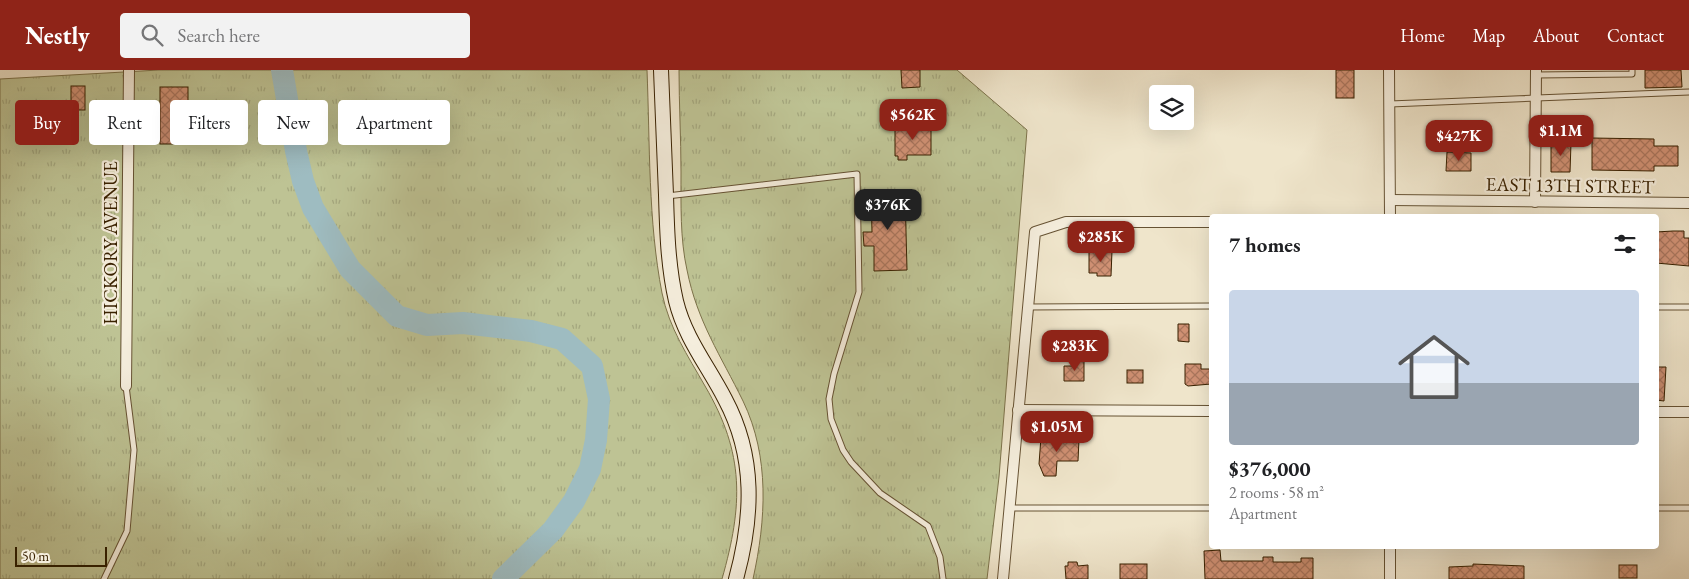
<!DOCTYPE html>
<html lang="en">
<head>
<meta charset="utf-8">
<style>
	:root { --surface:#fff; --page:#f2f2f2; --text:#202124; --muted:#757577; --accent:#8f2418 }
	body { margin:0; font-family:"EB Garamond",serif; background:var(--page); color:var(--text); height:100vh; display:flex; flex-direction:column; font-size:19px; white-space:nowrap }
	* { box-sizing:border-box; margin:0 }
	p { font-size:16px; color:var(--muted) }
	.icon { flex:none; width:28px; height:28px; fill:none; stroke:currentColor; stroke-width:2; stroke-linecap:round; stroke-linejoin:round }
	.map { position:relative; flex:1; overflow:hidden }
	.drawer { position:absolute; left:1209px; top:144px; width:450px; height:335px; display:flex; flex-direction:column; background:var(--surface); border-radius:5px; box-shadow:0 5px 20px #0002 }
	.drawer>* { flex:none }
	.guide { position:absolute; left:15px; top:30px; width:475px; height:45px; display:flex; gap:10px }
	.tools { position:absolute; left:1149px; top:15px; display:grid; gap:10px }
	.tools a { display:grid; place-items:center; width:45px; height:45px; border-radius:5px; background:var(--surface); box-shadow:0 5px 20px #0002; font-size:25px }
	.scale { position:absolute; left:15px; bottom:12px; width:92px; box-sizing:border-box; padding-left:5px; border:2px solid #392100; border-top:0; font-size:14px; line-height:18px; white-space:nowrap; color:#392100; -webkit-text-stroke:4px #f5eedd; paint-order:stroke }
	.price { position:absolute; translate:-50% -42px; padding:0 11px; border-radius:10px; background:var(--accent); color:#fff; font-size:16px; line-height:32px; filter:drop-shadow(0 1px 2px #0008) }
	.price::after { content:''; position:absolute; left:50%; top:30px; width:15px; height:11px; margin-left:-8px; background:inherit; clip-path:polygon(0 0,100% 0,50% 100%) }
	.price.on { background:#222; color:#fff }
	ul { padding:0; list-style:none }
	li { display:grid; align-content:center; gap:10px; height:265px; padding:0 20px }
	li span { display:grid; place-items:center; height:155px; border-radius:5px; color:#555 }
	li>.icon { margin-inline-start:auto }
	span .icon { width:90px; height:90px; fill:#fffc; stroke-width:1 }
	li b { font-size:21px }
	h2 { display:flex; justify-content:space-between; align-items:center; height:60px; padding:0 20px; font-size:21px }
	.pill { padding:0 18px; border-radius:5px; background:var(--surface); box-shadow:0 5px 20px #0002; font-size:18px; line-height:45px }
	.pill.on { background:var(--accent); color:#fff }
	header { display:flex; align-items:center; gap:30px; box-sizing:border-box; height:70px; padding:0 25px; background:var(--accent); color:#fff }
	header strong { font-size:24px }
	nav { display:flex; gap:28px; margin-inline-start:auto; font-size:18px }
	.search { width:350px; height:45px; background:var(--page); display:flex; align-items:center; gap:12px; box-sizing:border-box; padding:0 18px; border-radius:5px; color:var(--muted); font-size:19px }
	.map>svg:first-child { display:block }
	.park { fill:url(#park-tufts); stroke:#7c724a }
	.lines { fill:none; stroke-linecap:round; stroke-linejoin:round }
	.river { stroke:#9ebcc1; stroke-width:22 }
	.building { fill:url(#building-cross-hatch); stroke:#392100 }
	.lane-casing { stroke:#665233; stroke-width:7 }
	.street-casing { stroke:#665233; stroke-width:12 }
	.secondary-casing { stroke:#392100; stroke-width:16 }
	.lane { stroke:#f5eedd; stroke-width:5 }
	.street { stroke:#f5eedd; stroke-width:10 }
	.secondary { stroke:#f5eedd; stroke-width:14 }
	.labels { text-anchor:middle; stroke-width:4.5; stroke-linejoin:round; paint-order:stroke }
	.street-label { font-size:19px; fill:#392100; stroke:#f5eedd }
</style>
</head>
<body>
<header>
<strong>Nestly</strong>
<div class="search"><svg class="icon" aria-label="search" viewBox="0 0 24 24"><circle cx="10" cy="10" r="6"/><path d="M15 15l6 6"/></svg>Search here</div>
<nav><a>Home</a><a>Map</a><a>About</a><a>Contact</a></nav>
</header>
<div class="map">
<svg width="1689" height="509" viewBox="0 0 1689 509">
	<defs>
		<pattern id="park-tufts" width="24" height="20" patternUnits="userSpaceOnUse" patternTransform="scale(1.25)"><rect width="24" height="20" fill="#bec394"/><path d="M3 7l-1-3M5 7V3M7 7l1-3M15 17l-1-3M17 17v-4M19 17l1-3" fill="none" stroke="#a4a77e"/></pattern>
		<pattern id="building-cross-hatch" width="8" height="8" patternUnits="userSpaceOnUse" patternTransform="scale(1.25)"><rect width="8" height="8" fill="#d09174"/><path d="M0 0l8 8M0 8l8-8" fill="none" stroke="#aa765d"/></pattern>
	</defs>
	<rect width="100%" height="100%" fill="#efe5cb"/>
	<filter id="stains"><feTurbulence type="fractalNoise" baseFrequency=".004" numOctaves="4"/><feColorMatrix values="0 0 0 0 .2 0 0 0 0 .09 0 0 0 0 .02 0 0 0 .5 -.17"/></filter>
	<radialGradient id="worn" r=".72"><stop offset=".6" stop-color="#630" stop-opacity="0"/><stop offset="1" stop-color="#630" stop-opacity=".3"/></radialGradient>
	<!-- park -->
	<g class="park">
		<path d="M 159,0 L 647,0 C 650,74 648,151 662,223 C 669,258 688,286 705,316 C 745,384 743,435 722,509 L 0,509 L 0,9 Z"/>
		<path d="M 679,0 L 957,0 L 1027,60 L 999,407 L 987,509 L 753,509 C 766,450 770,387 743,331 C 721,286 697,251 687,200 C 680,169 681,134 681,102 C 681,68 679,34 679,0 Z"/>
	</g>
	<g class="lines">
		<!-- river -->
		<path class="river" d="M 282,0 L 296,81 L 303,111 L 313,138 L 350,199 L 397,246 L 427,255 L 463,253 L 531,261 L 562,269 L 592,296 L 599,329 L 596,370 L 590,399 L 574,431 L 553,460 L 503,509"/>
	</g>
	<!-- building -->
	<g class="building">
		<path d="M 901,0 L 920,0 L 920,17 L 902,18 Z"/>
		<rect x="1336" y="0" width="18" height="28"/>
		<path d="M 1645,0 L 1681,0 L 1682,17 L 1645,18 Z"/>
		<rect x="71" y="16" width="14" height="24"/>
		<rect x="160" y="17" width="28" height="57"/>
		<path d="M 895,56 L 931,56 L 931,85 L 907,85 L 907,90 L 898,90 L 898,86 L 895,86 Z"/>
		<path d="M 1592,68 L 1654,69 L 1654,76 L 1678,76 L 1678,96 L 1654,96 L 1654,101 L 1592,100 Z"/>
		<path d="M 1551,73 L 1571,73 L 1570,102 L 1551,102 Z"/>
		<path d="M 1447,82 L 1471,83 L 1471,101 L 1446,101 Z"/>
		<path d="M 871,122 L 905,122 L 907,200 L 874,201 L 874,176 L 864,176 L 863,162 L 872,162 Z"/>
		<path d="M 1673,161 L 1684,161 L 1684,168 L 1689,168 L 1689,196 L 1656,193 L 1656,162 Z"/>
		<path d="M 1089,181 L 1112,181 L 1111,206 L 1097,206 L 1097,203 L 1089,203 Z"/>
		<path d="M 1178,254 L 1189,254 L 1189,272 L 1178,271 Z"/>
		<path d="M 1074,290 L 1084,290 L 1084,311 L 1064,311 L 1064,296 L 1074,296 Z"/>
		<path d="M 1185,294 L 1201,294 L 1201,299 L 1211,299 L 1211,314 L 1188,316 L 1185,314 Z"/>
		<path d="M 1656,297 L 1666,297 L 1664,331 L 1656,330 Z"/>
		<rect x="1127" y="300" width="16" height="13"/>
		<path d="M 1041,367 L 1079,369 L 1078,391 L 1057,391 L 1056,406 L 1044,406 L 1039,394 Z"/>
		<path d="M 1220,480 L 1221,491 L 1263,491 L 1263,487 L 1273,487 L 1273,492 L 1301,492 L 1301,488 L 1313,488 L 1313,509 L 1205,509 L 1204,481 Z"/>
		<path d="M 1068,492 L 1077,492 L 1078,496 L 1088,495 L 1088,509 L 1066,509 L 1065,496 L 1068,496 Z"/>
		<rect x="1120" y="494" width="27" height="15"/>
		<path d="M 1473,494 L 1524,496 L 1524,509 L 1449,509 L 1449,497 L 1473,496 Z"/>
		<rect x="1619" y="495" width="18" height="13"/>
	</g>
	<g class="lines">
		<defs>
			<g id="lane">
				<path d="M 1536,5 L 1632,4 L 1632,0"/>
				<path d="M 1390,34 L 1689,22"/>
				<path d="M 667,126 L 857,104 L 859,222 L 834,304 L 829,329 L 831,349 L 843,380 L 851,392 L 880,423 L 928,456 L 940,487 L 943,509"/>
				<path d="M 1027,237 L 1211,236"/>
				<path d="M 1656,237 L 1689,237"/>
				<path d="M 1010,438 L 1211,438"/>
				<path d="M 1656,438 L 1689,438"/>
				<path d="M 104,509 L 127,461 L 134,380 L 126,316"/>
			</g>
			<g id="street">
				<path d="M 1389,0 L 1390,146"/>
				<path d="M 1390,130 L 1689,133"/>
				<path d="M 1535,132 L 1536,0"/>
				<path d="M 126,316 L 129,0"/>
				<path d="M 1018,340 L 1211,341"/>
				<path d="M 1656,342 L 1689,342"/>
				<path d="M 1390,476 L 1390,509"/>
				<path d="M 1003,509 L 1035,162 L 1066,152 L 1211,152"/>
			</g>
			<path id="secondary" d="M 661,0 C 663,42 664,83 666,125 C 667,161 668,196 676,231 C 685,268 708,296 725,329 C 756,387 753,447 736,509"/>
		</defs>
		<!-- lane casing -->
		<use href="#lane" class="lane-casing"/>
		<!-- street casing -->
		<use href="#street" class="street-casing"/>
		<!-- secondary casing -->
		<use href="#secondary" class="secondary-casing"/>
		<!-- lane -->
		<use href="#lane" class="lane"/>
		<!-- street -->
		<use href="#street" class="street"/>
		<!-- secondary -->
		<use href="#secondary" class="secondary"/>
	</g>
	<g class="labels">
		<!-- street labels -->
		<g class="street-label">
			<text transform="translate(1570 115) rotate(1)" y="7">EAST 13TH STREET</text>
			<text transform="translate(110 173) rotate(-90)" y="7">HICKORY AVENUE</text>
		</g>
	</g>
	<rect width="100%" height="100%" filter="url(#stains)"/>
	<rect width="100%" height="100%" fill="url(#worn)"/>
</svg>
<div class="tools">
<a><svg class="icon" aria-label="layers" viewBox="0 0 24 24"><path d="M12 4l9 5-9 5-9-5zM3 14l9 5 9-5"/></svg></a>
</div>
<div class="scale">50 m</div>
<b class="price" style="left:913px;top:71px">$562K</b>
<b class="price" style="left:1561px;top:87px">$1.1M</b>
<b class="price" style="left:1459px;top:92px">$427K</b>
<b class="price on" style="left:888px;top:161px">$376K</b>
<b class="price" style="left:1101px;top:193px">$285K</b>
<b class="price" style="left:1075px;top:302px">$283K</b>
<b class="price" style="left:1057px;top:383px">$1.05M</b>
<div class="guide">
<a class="pill on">Buy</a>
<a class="pill">Rent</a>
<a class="pill">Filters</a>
<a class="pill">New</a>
<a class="pill">Apartment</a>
</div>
<section class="drawer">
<h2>7 homes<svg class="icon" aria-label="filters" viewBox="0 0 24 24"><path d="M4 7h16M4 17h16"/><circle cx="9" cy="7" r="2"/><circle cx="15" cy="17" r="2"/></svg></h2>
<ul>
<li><span style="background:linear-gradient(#c9d6e8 60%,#9aa5b1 0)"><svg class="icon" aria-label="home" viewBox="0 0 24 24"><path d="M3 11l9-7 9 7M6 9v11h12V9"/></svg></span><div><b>$376,000</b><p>2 rooms · 58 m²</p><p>Apartment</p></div></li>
</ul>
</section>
</div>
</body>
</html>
